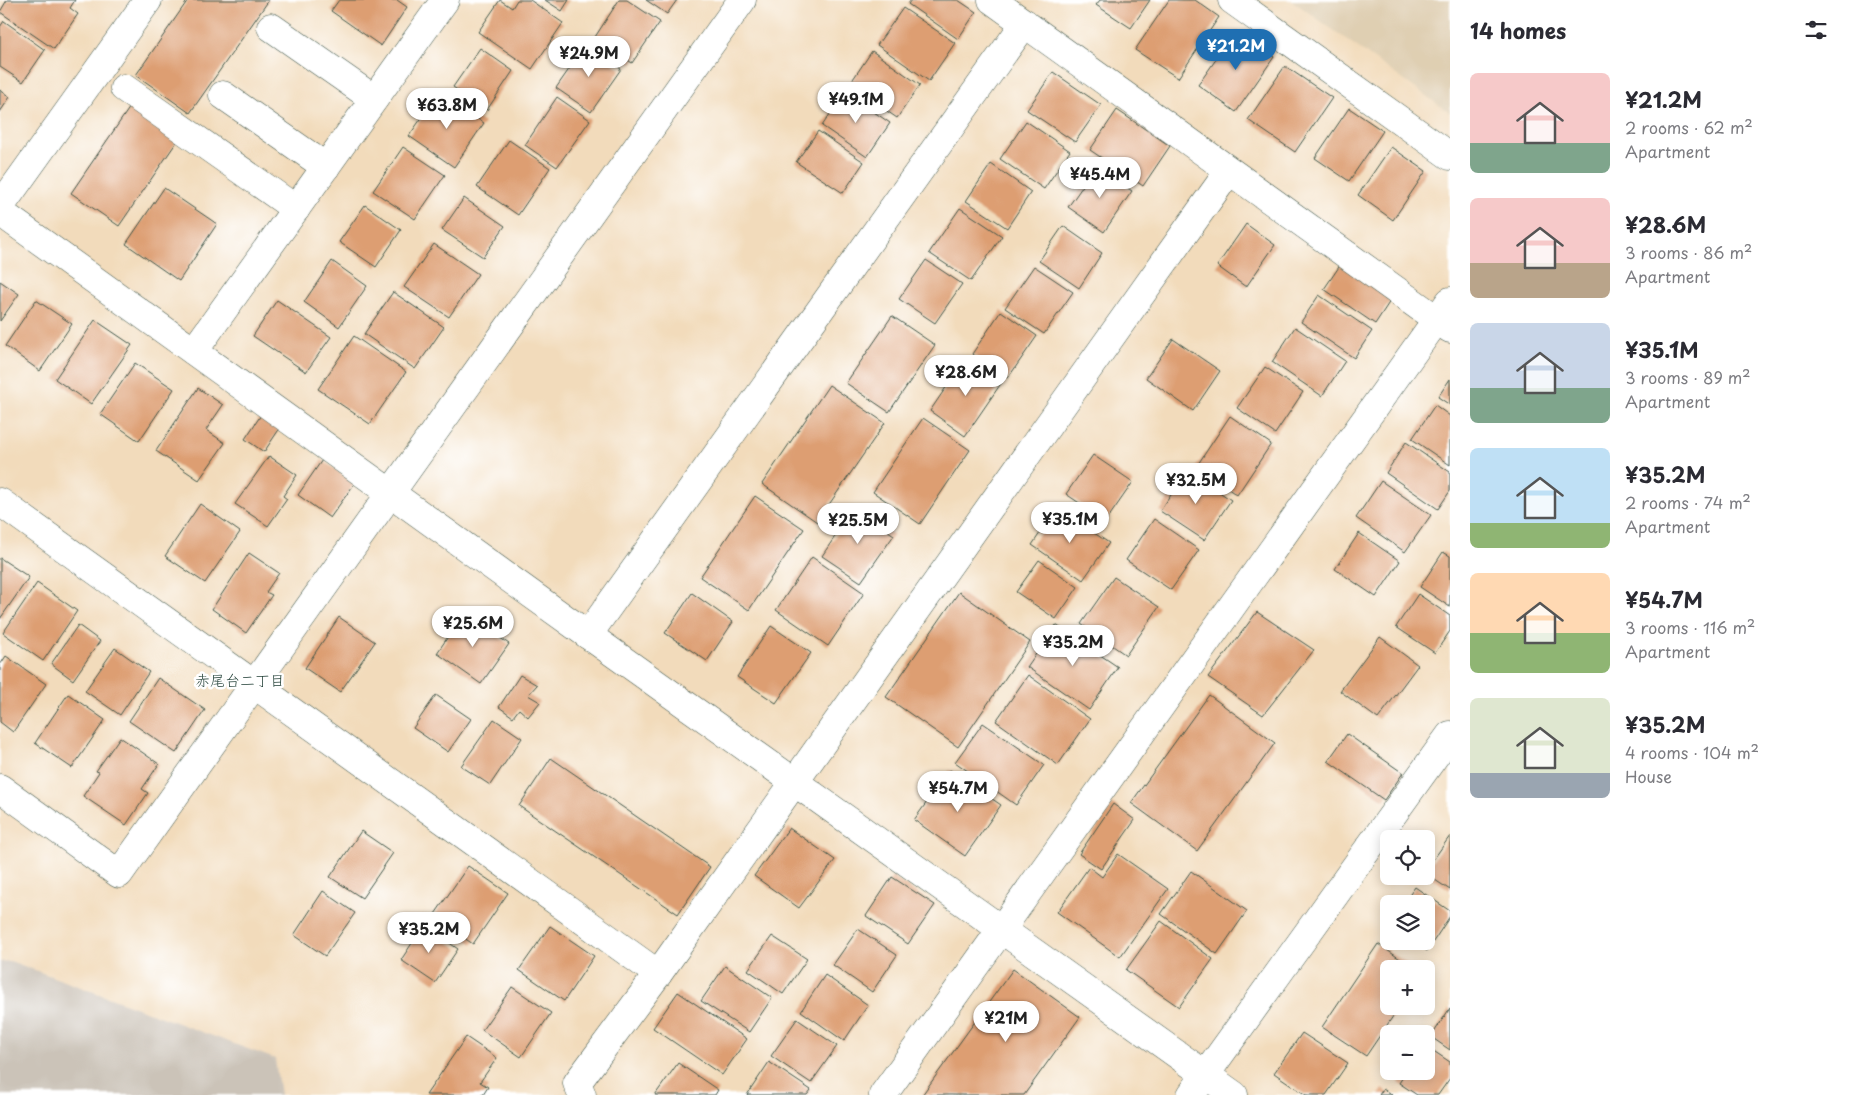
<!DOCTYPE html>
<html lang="en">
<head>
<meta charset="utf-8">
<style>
	:root { --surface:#fff; --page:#f2f2f3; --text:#2b2b33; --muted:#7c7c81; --accent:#1f6fb2 }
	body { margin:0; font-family:"Playpen Sans","Klee One",sans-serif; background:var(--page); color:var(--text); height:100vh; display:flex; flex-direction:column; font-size:19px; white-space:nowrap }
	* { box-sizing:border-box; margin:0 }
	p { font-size:16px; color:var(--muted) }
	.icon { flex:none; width:28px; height:28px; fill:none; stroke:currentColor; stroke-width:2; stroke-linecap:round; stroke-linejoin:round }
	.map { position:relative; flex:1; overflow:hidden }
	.sheet { display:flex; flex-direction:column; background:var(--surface); width:400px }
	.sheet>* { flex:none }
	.controls { position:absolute; left:1380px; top:830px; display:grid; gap:10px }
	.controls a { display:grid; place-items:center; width:55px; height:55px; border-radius:8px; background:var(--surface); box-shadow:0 2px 12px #0003; font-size:25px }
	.price { position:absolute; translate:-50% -42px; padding:0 11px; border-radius:18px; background:#fff; color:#222; font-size:16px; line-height:32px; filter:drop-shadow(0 1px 2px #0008) }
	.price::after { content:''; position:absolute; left:50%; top:30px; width:15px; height:11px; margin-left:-8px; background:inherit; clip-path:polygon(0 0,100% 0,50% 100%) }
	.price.on { background:var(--accent); color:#fff }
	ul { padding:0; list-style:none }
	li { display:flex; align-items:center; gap:15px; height:125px; padding:0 20px }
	li span { display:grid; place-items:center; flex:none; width:140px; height:100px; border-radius:8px; color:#555 }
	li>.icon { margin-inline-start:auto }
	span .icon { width:60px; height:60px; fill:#fffc; stroke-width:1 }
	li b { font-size:21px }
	h2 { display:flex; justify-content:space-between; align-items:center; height:60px; padding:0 20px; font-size:21px }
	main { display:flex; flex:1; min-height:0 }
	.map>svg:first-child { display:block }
	.built { fill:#dfcfb2 }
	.industrial { fill:#cbc3b8 }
	.building { fill:#dd9e72 }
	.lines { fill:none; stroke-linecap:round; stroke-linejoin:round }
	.minor-casing { stroke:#3f5548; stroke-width:29 }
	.minor { stroke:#fff; stroke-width:28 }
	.labels { text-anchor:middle; stroke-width:5; stroke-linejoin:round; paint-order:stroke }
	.neighbourhood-label { font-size:15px; fill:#1f3d34; stroke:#fff }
</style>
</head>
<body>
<main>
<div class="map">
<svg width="1450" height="1095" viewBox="0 0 1450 1095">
	<rect width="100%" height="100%" fill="#fff"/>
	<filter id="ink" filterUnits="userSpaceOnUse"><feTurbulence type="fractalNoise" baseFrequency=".02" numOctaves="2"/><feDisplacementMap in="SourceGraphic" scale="10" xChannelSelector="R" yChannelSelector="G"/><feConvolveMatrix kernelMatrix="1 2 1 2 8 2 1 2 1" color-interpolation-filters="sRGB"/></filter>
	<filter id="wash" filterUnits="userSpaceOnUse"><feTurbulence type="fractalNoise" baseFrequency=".0096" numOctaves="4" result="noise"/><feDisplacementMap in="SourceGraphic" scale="20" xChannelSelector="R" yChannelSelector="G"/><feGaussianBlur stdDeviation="1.12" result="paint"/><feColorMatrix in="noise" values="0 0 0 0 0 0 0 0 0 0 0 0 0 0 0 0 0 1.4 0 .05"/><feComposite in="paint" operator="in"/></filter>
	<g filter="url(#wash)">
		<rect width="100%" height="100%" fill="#f2dbbb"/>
		<!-- built -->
		<path class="built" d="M 1291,0 L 1450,0 L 1450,113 Z"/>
		<!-- industrial -->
		<path class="industrial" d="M 10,961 L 275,1059 L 280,1095 L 0,1095 L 0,962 Z"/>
		<g id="blocks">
			<!-- building -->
			<g class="building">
				<path d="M 7,0 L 75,0 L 70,8 L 78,14 L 54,49 L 0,12 Z"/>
				<path d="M 188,0 L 269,0 L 190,113 L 136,75 Z"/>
				<path d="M 339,0 L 397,0 L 407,7 L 381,46 L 331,11 Z"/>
				<path d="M 500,0 L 512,8 L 517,0 L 530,0 L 563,23 L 532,69 L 478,32 Z"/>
				<path d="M 545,0 L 569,0 L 562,11 Z"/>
				<path d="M 619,0 L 627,0 L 660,22 L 632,63 L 595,37 Z"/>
				<path d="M 646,0 L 677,0 L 667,14 Z"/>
				<path d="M 911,0 L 958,0 L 976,12 L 958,39 L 908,4 Z"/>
				<path d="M 1100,0 L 1150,0 L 1131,28 L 1096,5 Z"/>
				<path d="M 1169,0 L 1195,0 L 1219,17 L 1178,78 L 1135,50 Z"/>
				<path d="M 903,8 L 955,43 L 929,81 L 877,45 Z"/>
				<path d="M 4,21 L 45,50 L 23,82 L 0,67 L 0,27 Z"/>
				<path d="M 1236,31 L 1274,57 L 1236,112 L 1198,85 Z"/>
				<path d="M 586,45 L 621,69 L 591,112 L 556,88 Z"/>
				<path d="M 480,48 L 513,71 L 487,110 L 453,87 Z"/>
				<path d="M 872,51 L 920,85 L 897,118 L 849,85 Z"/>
				<path d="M 1285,66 L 1332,98 L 1295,152 L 1248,120 Z"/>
				<path d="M 1053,72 L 1101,105 L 1075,142 L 1027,110 Z"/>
				<path d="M 0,90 L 10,97 L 0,112 Z"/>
				<path d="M 845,92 L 890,123 L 867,157 L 822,126 Z"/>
				<path d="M 439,93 L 484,123 L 454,167 L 409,136 Z"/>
				<path d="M 557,97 L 590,120 L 557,167 L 525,145 Z"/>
				<path d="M 130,107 L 178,140 L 119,226 L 71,193 Z"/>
				<path d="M 1349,108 L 1383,131 L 1349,181 L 1315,158 Z"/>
				<path d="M 1117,110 L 1170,146 L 1143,186 L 1090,150 Z"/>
				<path d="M 1026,121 L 1070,151 L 1044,189 L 1000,159 Z"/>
				<path d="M 818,131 L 864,162 L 843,193 L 796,162 Z"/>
				<path d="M 509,140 L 550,168 L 518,215 L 477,187 Z"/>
				<path d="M 403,147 L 445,175 L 415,219 L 373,191 Z"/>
				<path d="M 1391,147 L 1426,171 L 1393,220 L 1358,195 Z"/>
				<path d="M 991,164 L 1031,192 L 1007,228 L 966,201 Z"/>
				<path d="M 1096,167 L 1132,191 L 1104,232 L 1068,207 Z"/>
				<path d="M 164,188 L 217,224 L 179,281 L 126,244 Z"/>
				<path d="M 464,198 L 505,226 L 483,257 L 442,230 Z"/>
				<path d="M 365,205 L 401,230 L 376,267 L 339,242 Z"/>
				<path d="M 960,208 L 1002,236 L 971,281 L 929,253 Z"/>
				<path d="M 1246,224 L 1275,245 L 1246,287 L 1217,266 Z"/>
				<path d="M 1063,226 L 1102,253 L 1079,288 L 1039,261 Z"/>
				<path d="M 434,244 L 478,274 L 449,317 L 404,287 Z"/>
				<path d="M 926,260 L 962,284 L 935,323 L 899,299 Z"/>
				<path d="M 332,261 L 367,286 L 339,327 L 304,302 Z"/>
				<path d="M 1343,261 L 1394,295 L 1375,324 L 1324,289 Z"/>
				<path d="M 1034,266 L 1073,292 L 1044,334 L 1005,308 Z"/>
				<path d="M 0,281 L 19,294 L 0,321 Z"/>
				<path d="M 393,292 L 444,327 L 415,369 L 364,334 Z"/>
				<path d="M 1319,295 L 1372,331 L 1354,358 L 1301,322 Z"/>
				<path d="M 36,300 L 72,324 L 40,371 L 5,346 Z"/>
				<path d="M 277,300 L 331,337 L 306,372 L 253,336 Z"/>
				<path d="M 1001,311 L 1037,336 L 1008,378 L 972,354 Z"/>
				<path d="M 892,316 L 935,345 L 889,412 L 846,383 Z"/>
				<path d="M 95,320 L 132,345 L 91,404 L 55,379 Z"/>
				<path d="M 1295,327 L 1345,361 L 1322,396 L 1272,362 Z"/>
				<path d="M 354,336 L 406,372 L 370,424 L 318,389 Z"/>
				<path d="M 1173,339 L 1220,371 L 1193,411 L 1146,378 Z"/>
				<path d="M 966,358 L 1002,382 L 965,436 L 930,411 Z"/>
				<path d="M 135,363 L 174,389 L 139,441 L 100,414 Z"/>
				<path d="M 1265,367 L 1303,392 L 1275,434 L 1237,408 Z"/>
				<path d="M 1450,379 L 1450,405 L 1438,397 Z"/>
				<path d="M 829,385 L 885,423 L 817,522 L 762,484 Z"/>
				<path d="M 198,388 L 223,405 L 206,430 L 225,443 L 199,480 L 156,451 Z"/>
				<path d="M 1435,405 L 1450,416 L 1450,465 L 1412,439 Z"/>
				<path d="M 261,415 L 280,428 L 264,452 L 245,439 Z"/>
				<path d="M 1230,416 L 1271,444 L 1237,495 L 1196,467 Z"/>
				<path d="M 923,418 L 970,450 L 920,524 L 873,492 Z"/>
				<path d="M 1406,442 L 1450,472 L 1450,491 L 1438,509 L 1386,473 Z"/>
				<path d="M 1093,455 L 1133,482 L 1106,521 L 1066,494 Z"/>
				<path d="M 269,456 L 297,475 L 283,496 L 287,499 L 268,526 L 235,504 Z"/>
				<path d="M 322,460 L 355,483 L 330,518 L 298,495 Z"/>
				<path d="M 1188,470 L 1231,500 L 1204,540 L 1160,511 Z"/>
				<path d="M 1381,481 L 1431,515 L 1405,552 L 1356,518 Z"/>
				<path d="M 755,496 L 804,529 L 749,610 L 700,577 Z"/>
				<path d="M 200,504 L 240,532 L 205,583 L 165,556 Z"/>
				<path d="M 854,508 L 894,535 L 861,582 L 822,556 Z"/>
				<path d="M 1057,508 L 1109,543 L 1083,580 L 1032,545 Z"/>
				<path d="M 1154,519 L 1199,550 L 1171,590 L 1126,560 Z"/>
				<path d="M 1359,533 L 1400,561 L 1376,597 L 1335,569 Z"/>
				<path d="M 1443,552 L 1450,556 L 1450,607 L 1420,587 Z"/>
				<path d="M 249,553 L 279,573 L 266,592 L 272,595 L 246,633 L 212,609 Z"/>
				<path d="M 812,557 L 864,593 L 828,646 L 776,610 Z"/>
				<path d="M 0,558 L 29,577 L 0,619 Z"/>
				<path d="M 1039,560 L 1078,587 L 1056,619 L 1016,592 Z"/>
				<path d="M 1114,577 L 1159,607 L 1126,655 L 1081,624 Z"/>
				<path d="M 37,583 L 77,611 L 43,661 L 3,633 Z"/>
				<path d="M 959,592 L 1030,642 L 958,747 L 886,697 Z"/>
				<path d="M 692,593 L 733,622 L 707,661 L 665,633 Z"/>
				<path d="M 1418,594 L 1450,616 L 1450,631 L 1435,653 L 1396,627 Z"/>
				<path d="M 1257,612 L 1314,650 L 1263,715 L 1208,677 Z"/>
				<path d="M 464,613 L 509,644 L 481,684 L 437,653 Z"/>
				<path d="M 339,617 L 375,642 L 340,692 L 305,668 Z"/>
				<path d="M 78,625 L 100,641 L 73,680 L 51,664 Z"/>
				<path d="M 1056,625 L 1118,667 L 1089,710 L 1027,667 Z"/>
				<path d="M 771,626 L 811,653 L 776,703 L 737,677 Z"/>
				<path d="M 1380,637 L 1418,665 L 1378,719 L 1340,691 Z"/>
				<path d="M 115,648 L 149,672 L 120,715 L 85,691 Z"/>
				<path d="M 6,656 L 46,684 L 13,732 L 0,722 L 0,665 Z"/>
				<path d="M 520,675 L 537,685 L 528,695 L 540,702 L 528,717 L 519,709 L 513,717 L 499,707 Z"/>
				<path d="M 1028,675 L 1090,719 L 1058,765 L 996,721 Z"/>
				<path d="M 158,678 L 205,710 L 176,753 L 129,721 Z"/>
				<path d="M 68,694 L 105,720 L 72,768 L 35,743 Z"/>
				<path d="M 436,695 L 471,719 L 448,752 L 413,728 Z"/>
				<path d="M 1209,695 L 1275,743 L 1197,851 L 1131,803 Z"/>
				<path d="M 494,719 L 522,738 L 490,785 L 461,766 Z"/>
				<path d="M 983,723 L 1044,765 L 1016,805 L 955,762 Z"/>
				<path d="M 1347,734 L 1403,773 L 1384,800 L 1328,761 Z"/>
				<path d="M 120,737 L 159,764 L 142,789 L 148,793 L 126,825 L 83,796 L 99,772 L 96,771 Z"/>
				<path d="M 551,758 L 710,867 L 678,914 L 519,806 Z"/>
				<path d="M 950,770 L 1001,805 L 965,856 L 914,820 Z"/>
				<path d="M 1113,804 L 1135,820 L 1101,869 L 1079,854 Z"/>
				<path d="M 789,828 L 835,860 L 799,908 L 754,876 Z"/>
				<path d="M 361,831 L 393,853 L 362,898 L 330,877 Z"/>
				<path d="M 1450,836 L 1450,890 L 1426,874 L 1426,870 Z"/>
				<path d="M 1118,854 L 1168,889 L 1120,957 L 1057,912 L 1089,867 L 1102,877 Z"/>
				<path d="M 468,866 L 508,893 L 473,944 L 433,917 Z"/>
				<path d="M 1191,871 L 1247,911 L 1217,954 L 1161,914 Z"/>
				<path d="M 892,877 L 935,905 L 908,944 L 866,916 Z"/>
				<path d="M 1415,887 L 1450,911 L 1450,916 L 1427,951 L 1413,941 L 1426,941 L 1426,904 L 1403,904 Z"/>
				<path d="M 323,891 L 355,913 L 325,956 L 294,935 Z"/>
				<path d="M 1161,921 L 1213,959 L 1179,1007 L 1126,970 Z"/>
				<path d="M 424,925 L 458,949 L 435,983 L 401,960 Z"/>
				<path d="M 550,926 L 594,956 L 564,1001 L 519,970 Z"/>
				<path d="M 858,929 L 897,955 L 872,992 L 833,965 Z"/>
				<path d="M 772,936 L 807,959 L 783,994 L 748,970 Z"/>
				<path d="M 1378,944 L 1415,969 L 1389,969 L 1389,1006 L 1400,1006 L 1366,1056 L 1322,1027 Z"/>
				<path d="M 725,966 L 772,998 L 749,1032 L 701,1001 Z"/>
				<path d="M 1013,969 L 1080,1017 L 1024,1095 L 922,1095 Z"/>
				<path d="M 825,975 L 868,1005 L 844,1041 L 801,1011 Z"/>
				<path d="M 512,987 L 551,1013 L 521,1057 L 482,1030 Z"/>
				<path d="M 678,992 L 747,1039 L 722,1075 L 653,1028 Z"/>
				<path d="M 1450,1008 L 1450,1050 L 1431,1037 Z"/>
				<path d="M 797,1019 L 837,1046 L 811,1083 L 771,1056 Z"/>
				<path d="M 1302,1033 L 1348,1063 L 1326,1095 L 1306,1095 L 1274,1073 Z"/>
				<path d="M 466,1037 L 497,1058 L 480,1082 L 488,1087 L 483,1095 L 426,1095 Z"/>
				<path d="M 1426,1046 L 1450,1062 L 1450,1078 L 1438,1095 L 1417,1095 L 1399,1083 L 1407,1071 L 1426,1071 Z"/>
				<path d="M 769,1062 L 811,1090 L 807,1095 L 747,1095 Z"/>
				<path d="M 678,1063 L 718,1090 L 715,1095 L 655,1095 Z"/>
				<path d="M 1383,1089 L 1392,1095 L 1379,1095 Z"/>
			</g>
		</g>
	</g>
	<g filter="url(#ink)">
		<use href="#blocks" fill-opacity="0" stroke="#3f5548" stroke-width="1"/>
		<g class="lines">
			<defs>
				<g id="minor">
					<path d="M 992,0 L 1450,329"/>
					<path d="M 1232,0 L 1450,156"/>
					<path d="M 271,27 L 374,99"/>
					<path d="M 124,88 L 296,209"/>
					<path d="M 223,95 L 326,167"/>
					<path d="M 0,207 L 148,0"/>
					<path d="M 0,212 L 588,635 L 1234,1095"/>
					<path d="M 194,351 L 445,0"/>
					<path d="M 0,502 L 658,974"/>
					<path d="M 588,635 L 1025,23"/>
					<path d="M 0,788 L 119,874 L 742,0"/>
					<path d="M 582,1095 L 577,1083 L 658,974 L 1229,171"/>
					<path d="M 883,1095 L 1450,301"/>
					<path d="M 1191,1095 L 1450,735"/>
				</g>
			</defs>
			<!-- minor casing -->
			<use href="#minor" class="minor-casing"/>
			<!-- minor -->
			<use href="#minor" class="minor"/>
		</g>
	</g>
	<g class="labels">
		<!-- neighbourhood labels -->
		<g class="neighbourhood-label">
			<text x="240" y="686">赤尾台二丁目</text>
		</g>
	</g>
</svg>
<div class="controls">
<a><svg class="icon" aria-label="locate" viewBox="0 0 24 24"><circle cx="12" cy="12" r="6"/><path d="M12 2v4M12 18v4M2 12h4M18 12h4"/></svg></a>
<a><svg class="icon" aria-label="layers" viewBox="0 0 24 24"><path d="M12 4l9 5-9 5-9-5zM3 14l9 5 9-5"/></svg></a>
<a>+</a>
<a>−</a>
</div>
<b class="price on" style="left:1236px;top:71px">¥21.2M</b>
<b class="price" style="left:589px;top:78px">¥24.9M</b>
<b class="price" style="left:856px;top:124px">¥49.1M</b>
<b class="price" style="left:447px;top:130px">¥63.8M</b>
<b class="price" style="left:1100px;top:199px">¥45.4M</b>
<b class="price" style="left:966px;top:397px">¥28.6M</b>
<b class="price" style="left:1196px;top:505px">¥32.5M</b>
<b class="price" style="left:1070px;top:544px">¥35.1M</b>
<b class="price" style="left:858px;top:545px">¥25.5M</b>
<b class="price" style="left:473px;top:648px">¥25.6M</b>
<b class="price" style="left:1073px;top:667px">¥35.2M</b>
<b class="price" style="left:958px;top:813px">¥54.7M</b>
<b class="price" style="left:429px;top:954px">¥35.2M</b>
<b class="price" style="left:1006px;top:1043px">¥21M</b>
</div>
<section class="sheet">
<h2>14 homes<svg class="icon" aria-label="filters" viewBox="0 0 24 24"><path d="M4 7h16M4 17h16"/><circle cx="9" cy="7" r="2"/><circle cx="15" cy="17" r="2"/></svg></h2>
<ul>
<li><span style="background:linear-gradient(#f6c9c9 70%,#7fa58c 0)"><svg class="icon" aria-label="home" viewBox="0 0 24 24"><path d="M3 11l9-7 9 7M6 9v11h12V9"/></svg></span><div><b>¥21.2M</b><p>2 rooms · 62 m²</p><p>Apartment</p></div></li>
<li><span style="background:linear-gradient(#f6c9c9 65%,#b9a48a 0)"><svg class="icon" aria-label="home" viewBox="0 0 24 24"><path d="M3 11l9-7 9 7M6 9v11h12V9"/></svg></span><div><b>¥28.6M</b><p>3 rooms · 86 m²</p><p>Apartment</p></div></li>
<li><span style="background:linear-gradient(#c9d6e8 65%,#7fa58c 0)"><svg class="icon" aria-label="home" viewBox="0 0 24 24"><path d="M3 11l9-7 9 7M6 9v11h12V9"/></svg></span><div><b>¥35.1M</b><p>3 rooms · 89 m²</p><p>Apartment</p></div></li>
<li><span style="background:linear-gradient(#bfe0f5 75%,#8fb573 0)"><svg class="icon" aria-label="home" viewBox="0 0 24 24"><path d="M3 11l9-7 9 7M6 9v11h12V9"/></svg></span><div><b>¥35.2M</b><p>2 rooms · 74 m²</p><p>Apartment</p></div></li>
<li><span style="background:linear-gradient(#ffd9b3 60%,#8fb573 0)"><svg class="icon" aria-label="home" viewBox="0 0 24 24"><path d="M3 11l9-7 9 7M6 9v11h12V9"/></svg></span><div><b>¥54.7M</b><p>3 rooms · 116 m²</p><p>Apartment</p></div></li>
<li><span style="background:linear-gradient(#dfe7d0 75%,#9aa5b1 0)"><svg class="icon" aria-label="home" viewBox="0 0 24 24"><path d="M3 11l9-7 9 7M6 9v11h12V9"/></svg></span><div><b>¥35.2M</b><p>4 rooms · 104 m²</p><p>House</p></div></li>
</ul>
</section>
</main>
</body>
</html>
